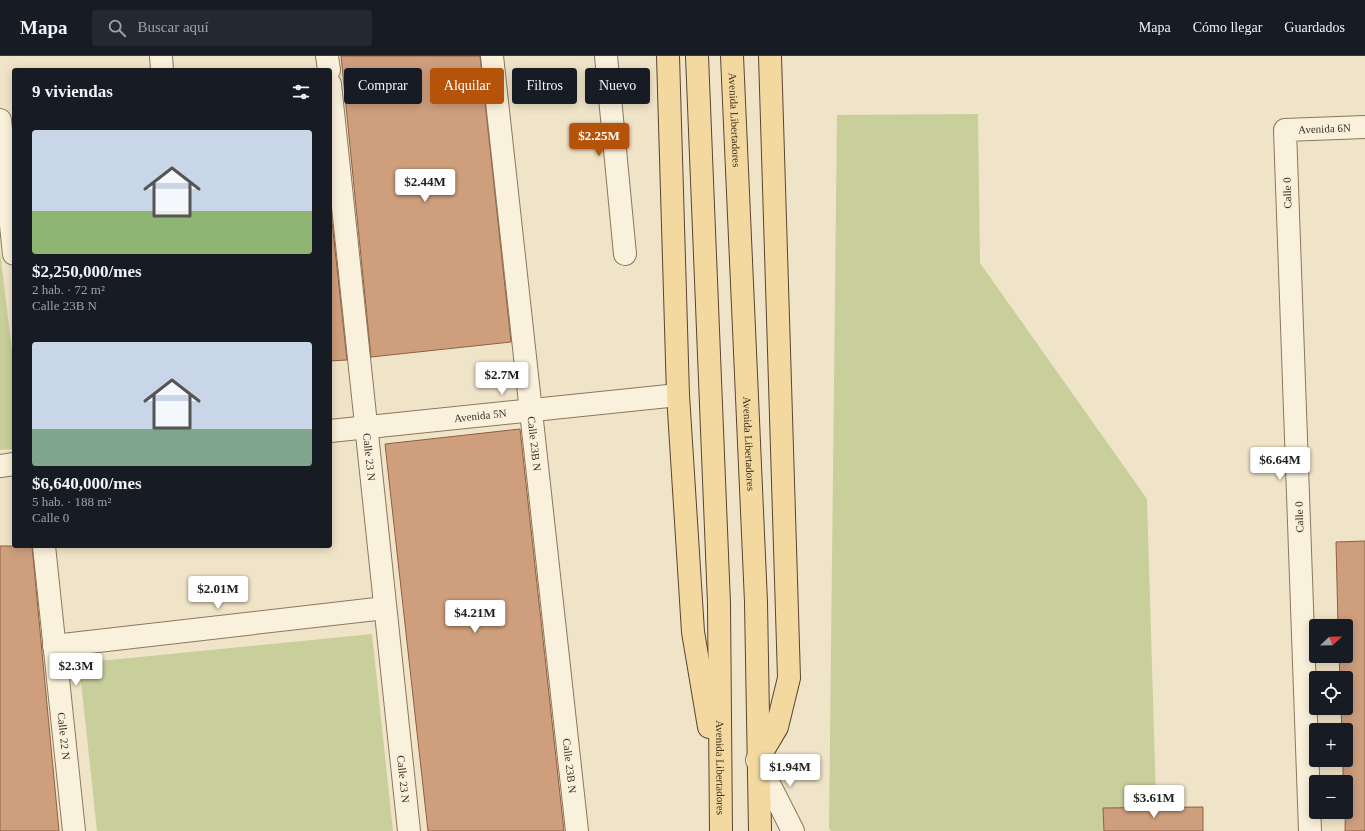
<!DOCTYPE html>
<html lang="es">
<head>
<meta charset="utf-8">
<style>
	:root { --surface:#171b24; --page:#242831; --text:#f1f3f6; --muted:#9ea1a6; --line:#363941; --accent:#b45309 }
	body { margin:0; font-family:Georgia,serif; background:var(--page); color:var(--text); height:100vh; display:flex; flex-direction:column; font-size:15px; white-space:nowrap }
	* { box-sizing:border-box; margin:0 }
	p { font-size:13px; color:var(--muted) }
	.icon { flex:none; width:22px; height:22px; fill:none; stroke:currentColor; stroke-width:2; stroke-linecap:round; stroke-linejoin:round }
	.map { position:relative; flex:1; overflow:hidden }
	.panel { position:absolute; left:12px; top:12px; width:320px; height:480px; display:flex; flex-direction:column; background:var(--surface); border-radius:4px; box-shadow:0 2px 10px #0003 }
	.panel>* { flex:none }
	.hud { position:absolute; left:344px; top:12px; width:380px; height:36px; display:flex; gap:8px }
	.needle { width:26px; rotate:68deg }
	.fabs { position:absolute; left:1309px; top:563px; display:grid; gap:8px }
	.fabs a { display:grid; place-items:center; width:44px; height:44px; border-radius:4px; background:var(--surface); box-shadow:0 2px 10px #0003; font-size:20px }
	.price { position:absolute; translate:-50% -34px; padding:0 9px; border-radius:4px; background:#fff; color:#222; font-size:13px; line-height:26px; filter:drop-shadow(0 1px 2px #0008) }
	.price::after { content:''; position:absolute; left:50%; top:24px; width:12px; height:9px; margin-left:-6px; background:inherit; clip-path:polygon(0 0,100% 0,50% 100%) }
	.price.on { background:var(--accent); color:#fff }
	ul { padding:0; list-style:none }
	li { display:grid; align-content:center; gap:8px; height:212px; padding:0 20px }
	li span { display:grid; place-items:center; height:124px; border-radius:4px; color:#555 }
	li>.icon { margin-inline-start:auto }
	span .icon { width:72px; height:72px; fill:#fffc; stroke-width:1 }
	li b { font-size:17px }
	h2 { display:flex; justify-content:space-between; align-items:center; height:48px; padding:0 20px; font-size:17px }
	.tag { padding:0 14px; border-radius:4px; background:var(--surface); box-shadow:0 2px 10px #0003; font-size:14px; line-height:36px }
	.tag.on { background:var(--accent); color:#fff }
	header { display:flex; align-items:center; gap:24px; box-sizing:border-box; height:56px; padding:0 20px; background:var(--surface); border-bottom:1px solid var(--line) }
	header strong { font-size:19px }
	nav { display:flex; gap:22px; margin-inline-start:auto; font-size:14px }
	.search { width:280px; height:36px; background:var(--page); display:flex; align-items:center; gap:10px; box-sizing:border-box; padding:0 14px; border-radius:4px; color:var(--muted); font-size:15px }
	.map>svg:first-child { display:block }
	.green { fill:#c9cf9b }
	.building { fill:#cf9f7d; stroke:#8d5f41 }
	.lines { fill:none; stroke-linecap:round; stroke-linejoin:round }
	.minor-casing { stroke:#8d765c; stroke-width:24 }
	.major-casing { stroke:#5b4430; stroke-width:24 }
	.minor { stroke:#faf1dc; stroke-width:22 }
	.major { stroke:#f3d9a0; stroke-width:22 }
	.labels { text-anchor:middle; stroke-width:3; stroke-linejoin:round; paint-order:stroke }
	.street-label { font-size:11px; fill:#3d2e20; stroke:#f7eed8 }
</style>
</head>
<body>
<header>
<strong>Mapa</strong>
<div class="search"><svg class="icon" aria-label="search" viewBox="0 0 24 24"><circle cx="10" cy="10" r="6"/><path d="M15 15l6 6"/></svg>Buscar aquí</div>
<nav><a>Mapa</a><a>Cómo llegar</a><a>Guardados</a></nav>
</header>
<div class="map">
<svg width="1365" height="775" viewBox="0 0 1365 775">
	<rect width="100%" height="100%" fill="#f0e4c8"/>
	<!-- green -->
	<g class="green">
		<path d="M 978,58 L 980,207 L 1147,443 L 1157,775 L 831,775 L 829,772 L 837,59 Z"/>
		<path d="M 0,195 L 14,312 L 14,393 L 0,394 Z"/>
		<path d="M 372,578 L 393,775 L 97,775 L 79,607 Z"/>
	</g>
	<!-- building -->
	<g class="building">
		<path d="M 341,0 L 480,0 L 511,286 L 371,301 Z"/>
		<path d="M 330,147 L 347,304 L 330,305 Z"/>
		<path d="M 520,373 L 564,775 L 428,775 L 385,388 Z"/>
		<path d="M 1365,485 L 1365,775 L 1345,775 L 1346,726 L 1343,726 L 1343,704 L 1346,704 L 1346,674 L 1342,674 L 1341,652 L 1346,652 L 1346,622 L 1340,622 L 1339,600 L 1346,600 L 1346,570 L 1338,570 L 1336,486 Z"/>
		<path d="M 0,490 L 32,490 L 59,775 L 0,775 Z"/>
		<path d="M 1203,751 L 1203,775 L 1104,775 L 1103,752 Z"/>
	</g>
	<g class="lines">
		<defs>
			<g id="minor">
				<path d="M 161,0 L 162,14"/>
				<path d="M 327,0 L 329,14"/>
				<path id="s1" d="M 492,0 L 577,775"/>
				<path d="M 606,0 L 625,198"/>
				<path id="s2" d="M 330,28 L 409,775"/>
				<path d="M 0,64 L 14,198"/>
				<path id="s3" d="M 330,375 L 678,339"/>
				<path d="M 0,410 L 14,408"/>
				<path id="s4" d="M 44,490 L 74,775"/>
				<path d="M 54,590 L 385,552"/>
				<path d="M 757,704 L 793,775"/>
				<path id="s5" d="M 1310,775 L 1285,74 L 1365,71"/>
			</g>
			<g id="major">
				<path d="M 668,0 L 678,339 L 693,576 L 709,671"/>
				<path id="s6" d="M 697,0 L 719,548 L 721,775"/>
				<path id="s7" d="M 732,0 L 756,546 L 760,775"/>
				<path d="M 758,703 L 777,671 L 789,622 L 770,0"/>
			</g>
		</defs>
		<!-- minor casing -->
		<use href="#minor" class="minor-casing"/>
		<!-- major casing -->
		<use href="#major" class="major-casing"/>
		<!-- minor -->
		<use href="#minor" class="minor"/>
		<!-- major -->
		<use href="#major" class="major"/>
	</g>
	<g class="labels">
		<!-- street labels -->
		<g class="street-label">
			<text dy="4" stroke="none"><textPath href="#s7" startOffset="64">Avenida Libertadores</textPath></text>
			<text dy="4" stroke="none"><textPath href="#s5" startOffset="741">Avenida 6N</textPath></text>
			<text transform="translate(1287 137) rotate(-92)" y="4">Calle 0</text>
			<text dy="4" stroke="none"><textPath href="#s3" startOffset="151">Avenida 5N</textPath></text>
			<text dy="4" stroke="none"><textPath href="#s7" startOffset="388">Avenida Libertadores</textPath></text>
			<text dy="4" stroke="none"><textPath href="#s1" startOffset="390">Calle 23B N</textPath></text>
			<text dy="4" stroke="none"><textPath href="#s2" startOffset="375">Calle 23 N</textPath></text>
			<text transform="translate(1299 461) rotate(-92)" y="4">Calle 0</text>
			<text dy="4" stroke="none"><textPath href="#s4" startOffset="191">Calle 22 N</textPath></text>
			<text dy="4" stroke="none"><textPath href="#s1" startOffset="714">Calle 23B N</textPath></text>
			<text dy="4" stroke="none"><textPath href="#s6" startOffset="712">Avenida Libertadores</textPath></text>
			<text dy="4" stroke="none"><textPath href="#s2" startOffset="699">Calle 23 N</textPath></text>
		</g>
	</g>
</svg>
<div class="fabs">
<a><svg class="needle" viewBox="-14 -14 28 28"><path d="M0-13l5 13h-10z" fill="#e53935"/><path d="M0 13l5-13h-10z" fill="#9ea1a6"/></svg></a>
<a><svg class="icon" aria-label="locate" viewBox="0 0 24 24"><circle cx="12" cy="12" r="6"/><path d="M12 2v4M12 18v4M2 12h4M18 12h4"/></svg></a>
<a>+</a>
<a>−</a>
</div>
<b class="price on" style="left:599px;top:101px">$2.25M</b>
<b class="price" style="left:425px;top:147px">$2.44M</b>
<b class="price" style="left:502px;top:340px">$2.7M</b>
<b class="price" style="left:1280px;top:425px">$6.64M</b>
<b class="price" style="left:218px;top:554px">$2.01M</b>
<b class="price" style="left:475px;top:578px">$4.21M</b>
<b class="price" style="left:76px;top:631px">$2.3M</b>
<b class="price" style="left:790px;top:732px">$1.94M</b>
<b class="price" style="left:1154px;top:763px">$3.61M</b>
<div class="hud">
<a class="tag">Comprar</a>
<a class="tag on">Alquilar</a>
<a class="tag">Filtros</a>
<a class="tag">Nuevo</a>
</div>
<section class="panel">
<h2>9 viviendas<svg class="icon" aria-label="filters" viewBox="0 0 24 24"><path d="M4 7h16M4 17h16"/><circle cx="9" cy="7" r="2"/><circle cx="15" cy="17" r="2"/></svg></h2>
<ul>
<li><span style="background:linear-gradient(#c9d6e8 65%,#8fb573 0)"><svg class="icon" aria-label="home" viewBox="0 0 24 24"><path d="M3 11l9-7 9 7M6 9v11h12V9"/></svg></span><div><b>$2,250,000/mes</b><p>2 hab. · 72 m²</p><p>Calle 23B N</p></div></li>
<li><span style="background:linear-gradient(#c9d6e8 70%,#7fa58c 0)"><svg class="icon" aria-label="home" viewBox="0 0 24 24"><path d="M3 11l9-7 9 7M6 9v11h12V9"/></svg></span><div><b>$6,640,000/mes</b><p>5 hab. · 188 m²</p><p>Calle 0</p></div></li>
</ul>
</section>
</div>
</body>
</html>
